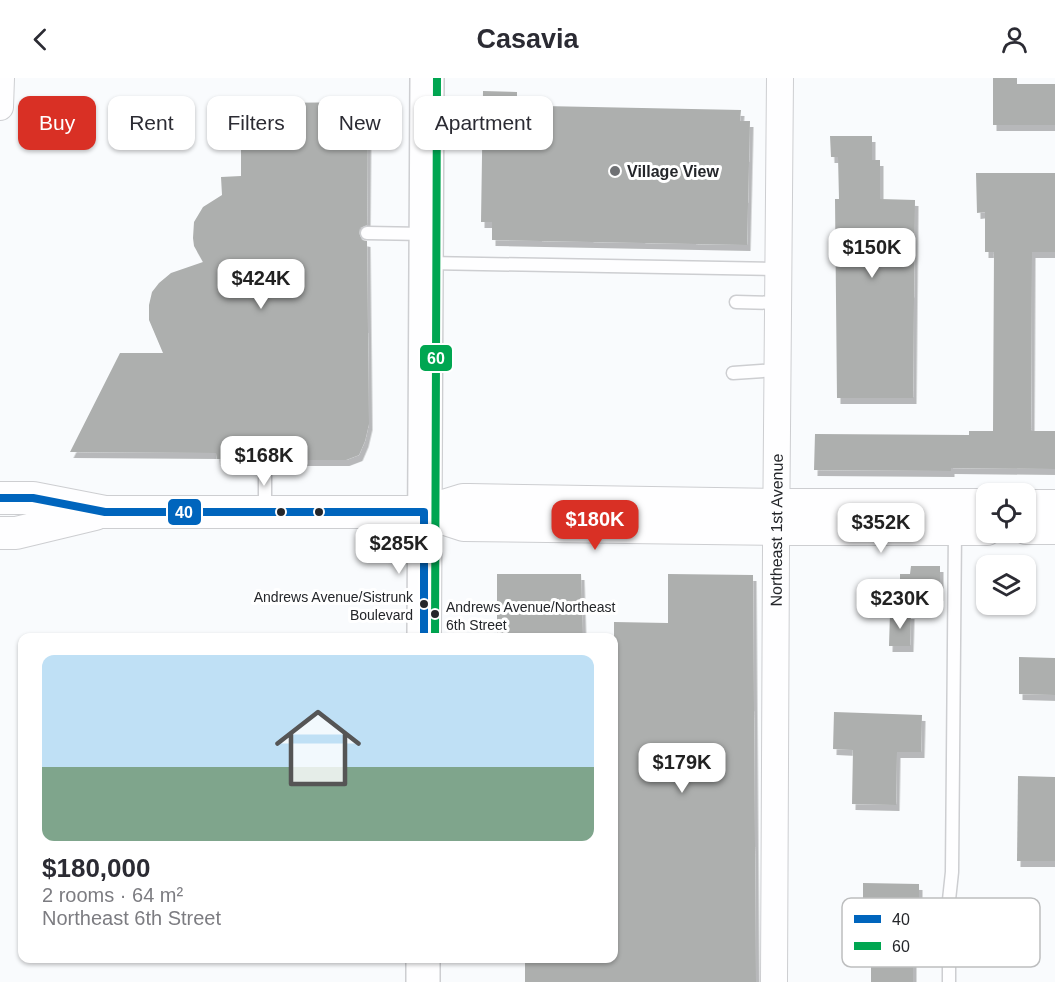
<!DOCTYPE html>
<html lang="en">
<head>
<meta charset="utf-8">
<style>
	:root { --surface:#fff; --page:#f7f7f7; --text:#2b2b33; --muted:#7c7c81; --line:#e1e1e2; --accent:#d93025 }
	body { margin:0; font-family:Helvetica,sans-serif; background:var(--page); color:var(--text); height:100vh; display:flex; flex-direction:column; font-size:22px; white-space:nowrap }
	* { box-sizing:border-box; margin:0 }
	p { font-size:20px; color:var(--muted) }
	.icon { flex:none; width:33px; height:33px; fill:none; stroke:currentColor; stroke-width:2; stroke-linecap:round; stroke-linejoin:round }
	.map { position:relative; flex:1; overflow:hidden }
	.panel { position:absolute; left:18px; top:555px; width:600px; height:330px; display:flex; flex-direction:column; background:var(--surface); border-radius:12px; box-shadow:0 2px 4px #0004 }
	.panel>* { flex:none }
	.hud { position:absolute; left:18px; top:18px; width:600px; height:54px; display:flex; gap:12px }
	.tools { position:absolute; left:976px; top:405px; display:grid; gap:12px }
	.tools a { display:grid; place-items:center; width:60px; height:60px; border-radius:12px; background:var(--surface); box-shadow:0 2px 4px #0004; font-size:30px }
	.price { position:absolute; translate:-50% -51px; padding:0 14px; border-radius:12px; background:#fff; color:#222; font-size:20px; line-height:39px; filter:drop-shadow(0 2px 3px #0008) }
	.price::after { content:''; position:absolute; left:50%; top:36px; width:18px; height:14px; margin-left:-9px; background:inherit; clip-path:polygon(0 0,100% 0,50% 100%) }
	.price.current { background:var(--accent); color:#fff }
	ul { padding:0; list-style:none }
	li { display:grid; align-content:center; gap:12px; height:318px; padding:0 24px }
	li+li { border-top:2px solid var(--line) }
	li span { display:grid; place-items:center; height:186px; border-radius:12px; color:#555 }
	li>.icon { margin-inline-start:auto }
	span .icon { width:108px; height:108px; fill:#fffc; stroke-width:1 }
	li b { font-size:26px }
	.pill { padding:0 21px; border-radius:12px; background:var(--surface); box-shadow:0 2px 4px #0004; font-size:21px; line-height:54px }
	.pill.current { background:var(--accent); color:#fff }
	header { display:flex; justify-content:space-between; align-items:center; height:78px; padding:0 24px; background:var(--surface); font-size:27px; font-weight:700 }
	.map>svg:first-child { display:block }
	.building { fill:#adafae; filter:url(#shadow) }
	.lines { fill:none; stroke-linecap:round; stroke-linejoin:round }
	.service-casing { stroke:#cdced1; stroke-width:15 }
	.minor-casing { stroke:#cdced1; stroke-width:28 }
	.tertiary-casing { stroke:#cdced1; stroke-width:34 }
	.secondary-casing { stroke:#cdced1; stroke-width:36 }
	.service { stroke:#fefeff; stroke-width:12 }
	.minor { stroke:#fefeff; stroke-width:26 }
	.tertiary { stroke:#fefeff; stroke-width:32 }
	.secondary { stroke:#fefeff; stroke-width:33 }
	.bus-1-casing { stroke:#fff; stroke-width:12 }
	.bus-2-casing { stroke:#fff; stroke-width:12 }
	.bus-1 { stroke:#0065bd; stroke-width:8 }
	.bus-2 { stroke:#00a651; stroke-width:8 }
	.poi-dot { fill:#6f7174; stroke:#fff; stroke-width:2 }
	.bus-dot { fill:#24262a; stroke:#fff; stroke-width:2 }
	.labels { text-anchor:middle; stroke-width:6; stroke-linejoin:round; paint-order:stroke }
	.bus-label { font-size:14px; fill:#24262a; stroke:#fff; text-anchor:end }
	.poi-label { font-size:16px; font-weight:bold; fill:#24262a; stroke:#fff; text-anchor:start }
	.street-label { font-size:16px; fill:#24262a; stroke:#fff }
	.key { fill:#fff; stroke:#bdbebf; stroke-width:1.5 }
	.key-label { font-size:16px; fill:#24262a }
	.line-badge { stroke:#fff; stroke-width:2 }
	.badge-label { font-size:16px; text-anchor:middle; font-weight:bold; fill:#fff }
</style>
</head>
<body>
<header><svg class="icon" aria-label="back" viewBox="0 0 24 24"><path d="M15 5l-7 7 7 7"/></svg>Casavia<svg class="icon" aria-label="person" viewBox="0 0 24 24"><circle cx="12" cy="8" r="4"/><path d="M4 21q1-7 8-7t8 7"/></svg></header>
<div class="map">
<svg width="1055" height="904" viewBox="0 0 1055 904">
	<defs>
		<filter id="shadow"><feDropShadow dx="3.5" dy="6" stdDeviation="0" flood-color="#0004"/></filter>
	</defs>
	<rect width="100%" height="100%" fill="#f9fbfd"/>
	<!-- building -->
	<g class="building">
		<path d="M 993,0 L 1017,0 L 1017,6 L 1055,6 L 1055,47 L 993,47 Z"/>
		<path d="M 483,13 L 517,14 L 517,20 L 543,20 L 543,28 L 741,32 L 740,43 L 750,43 L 747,167 L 492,162 L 492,144 L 481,144 Z"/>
		<path d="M 368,24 L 367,147 L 360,150 L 359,155 L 362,162 L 367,163 L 369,346 L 365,363 L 359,377 L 346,382 L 273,382 L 272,377 L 266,374 L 260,375 L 257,382 L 217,381 L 216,375 L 70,374 L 120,275 L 163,275 L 149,242 L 149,227 L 152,214 L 159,205 L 171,195 L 203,184 L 194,168 L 193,160 L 194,144 L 203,129 L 222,117 L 221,99 L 241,98 L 241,69 L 262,68 L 262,36 L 268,25 Z"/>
		<path d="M 830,58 L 872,58 L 872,82 L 880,82 L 880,121 L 915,122 L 913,320 L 837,320 L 835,121 L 839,121 L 838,79 L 831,79 Z"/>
		<path d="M 976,95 L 1055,95 L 1055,174 L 1032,174 L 1031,353 L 1055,353 L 1055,391 L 951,390 L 951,393 L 814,392 L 815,356 L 969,357 L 969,353 L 993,353 L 994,174 L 985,174 L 985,134 L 977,135 Z"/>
		<path d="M 911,488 L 940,488 L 940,517 L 900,516 L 900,496 L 910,496 Z"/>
		<path d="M 497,496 L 581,496 L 583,560 L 497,560 Z"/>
		<path d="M 668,496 L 753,497 L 756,904 L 525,904 L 525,880 L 614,880 L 614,544 L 668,545 Z"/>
		<path d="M 890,535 L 911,535 L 910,568 L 889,568 Z"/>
		<path d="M 1019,579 L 1055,580 L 1055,617 L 1019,616 Z"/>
		<path d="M 834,634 L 922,637 L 921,674 L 897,674 L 896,727 L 852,726 L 853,672 L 833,671 Z"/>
		<path d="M 1018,698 L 1055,699 L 1055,783 L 1017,783 Z"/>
		<path d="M 863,805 L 919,806 L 919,866 L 913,866 L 913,904 L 871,904 L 871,849 L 863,849 Z"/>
	</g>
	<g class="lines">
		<defs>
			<g id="service">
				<path d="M 367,155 L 425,156"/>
				<path d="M 428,185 L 778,191"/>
				<path d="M 736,224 L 778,225"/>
				<path d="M 733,295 L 777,292"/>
				<path d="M 265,433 L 265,382"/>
				<path d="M 949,904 L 949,822 L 952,794 L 955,452"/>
			</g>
			<g id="minor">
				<path d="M 0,29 L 1,0"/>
				<path id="s1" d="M 774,904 L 776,469 L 780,0"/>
			</g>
			<g id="tertiary">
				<path d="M 0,420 L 33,420 L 105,434 L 424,434 L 463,422 L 469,422 L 776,427 L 987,427"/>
				<path d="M 1026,428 L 1055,428"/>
				<path d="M 424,434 L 464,447 L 776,451 L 987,451"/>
				<path d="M 1026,450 L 1055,450"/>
				<path d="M 0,455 L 16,455 L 95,436"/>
			</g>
			<g id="secondary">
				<path d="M 424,560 L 427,0"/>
				<path d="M 423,904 L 423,880"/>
			</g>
		</defs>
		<!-- service casing -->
		<use href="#service" class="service-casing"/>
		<!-- minor casing -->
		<use href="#minor" class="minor-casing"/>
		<!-- tertiary casing -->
		<use href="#tertiary" class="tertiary-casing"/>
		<!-- secondary casing -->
		<use href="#secondary" class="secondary-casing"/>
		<!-- service -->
		<use href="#service" class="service"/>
		<!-- minor -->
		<use href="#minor" class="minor"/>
		<!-- tertiary -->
		<use href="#tertiary" class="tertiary"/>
		<!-- secondary -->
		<use href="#secondary" class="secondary"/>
		<defs>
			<path id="bus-1" d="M 0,420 L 33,420 L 105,434 L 424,434 L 424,560"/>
			<path id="bus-2" d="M 435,560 L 437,0"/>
		</defs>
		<!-- bus-1 casing -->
		<use href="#bus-1" class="bus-1-casing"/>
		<!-- bus-2 casing -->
		<use href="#bus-2" class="bus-2-casing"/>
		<!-- bus-1 -->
		<use href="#bus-1" class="bus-1"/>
		<!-- bus-2 -->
		<use href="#bus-2" class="bus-2"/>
	</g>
	<!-- markers -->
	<circle class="poi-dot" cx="615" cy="93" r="6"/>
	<g class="bus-dot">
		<circle cx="281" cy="434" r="5"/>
		<circle cx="319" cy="434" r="5"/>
		<circle cx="424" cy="526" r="5"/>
		<circle cx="435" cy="536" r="5"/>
	</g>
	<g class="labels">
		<!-- bus labels -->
		<g class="bus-label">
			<text x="413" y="524">Andrews Avenue/Sistrunk<tspan x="413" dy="18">Boulevard</tspan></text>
			<text x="446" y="534" text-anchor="start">Andrews Avenue/Northeast<tspan x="446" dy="18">6th Street</tspan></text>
		</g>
		<!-- poi labels -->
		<g class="poi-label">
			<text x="627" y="99">Village View</text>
		</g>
		<!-- street labels -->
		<g class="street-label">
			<text dy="6" stroke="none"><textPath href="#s1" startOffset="452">Northeast 1st Avenue</textPath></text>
		</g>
	</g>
	<!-- legend -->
	<rect x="842" y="820" width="198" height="69" rx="9" class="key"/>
	<rect x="854" y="837" width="27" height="8" fill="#0065bd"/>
	<rect x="854" y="864" width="27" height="8" fill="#00a651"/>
	<g class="key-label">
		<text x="892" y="847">40</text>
		<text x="892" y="874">60</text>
	</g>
	<g class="line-badge">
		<rect x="419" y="266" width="34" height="28" rx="6" fill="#00a651"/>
		<rect x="167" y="420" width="35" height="28" rx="6" fill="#0065bd"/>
	</g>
	<g class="badge-label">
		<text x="436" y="286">60</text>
		<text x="184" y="440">40</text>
	</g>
</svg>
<div class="tools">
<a><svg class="icon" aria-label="locate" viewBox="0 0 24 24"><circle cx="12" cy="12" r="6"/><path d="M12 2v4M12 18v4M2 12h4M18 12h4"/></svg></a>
<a><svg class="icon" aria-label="layers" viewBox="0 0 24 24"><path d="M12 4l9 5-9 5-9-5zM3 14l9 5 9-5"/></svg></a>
</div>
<b class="price" style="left:872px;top:201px">$150K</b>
<b class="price" style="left:261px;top:232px">$424K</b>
<b class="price" style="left:264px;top:409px">$168K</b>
<b class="price current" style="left:595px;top:473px">$180K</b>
<b class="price" style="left:881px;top:476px">$352K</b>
<b class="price" style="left:399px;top:497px">$285K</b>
<b class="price" style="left:900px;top:552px">$230K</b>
<b class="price" style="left:682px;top:716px">$179K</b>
<div class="hud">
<a class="pill current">Buy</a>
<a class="pill">Rent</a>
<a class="pill">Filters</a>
<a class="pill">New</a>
<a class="pill">Apartment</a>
</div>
<section class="panel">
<ul>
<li><span style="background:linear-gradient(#bfe0f5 60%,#7fa58c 0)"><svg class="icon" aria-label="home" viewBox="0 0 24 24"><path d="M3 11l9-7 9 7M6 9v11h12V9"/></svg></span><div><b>$180,000</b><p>2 rooms · 64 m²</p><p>Northeast 6th Street</p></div></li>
</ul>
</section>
</div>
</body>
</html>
